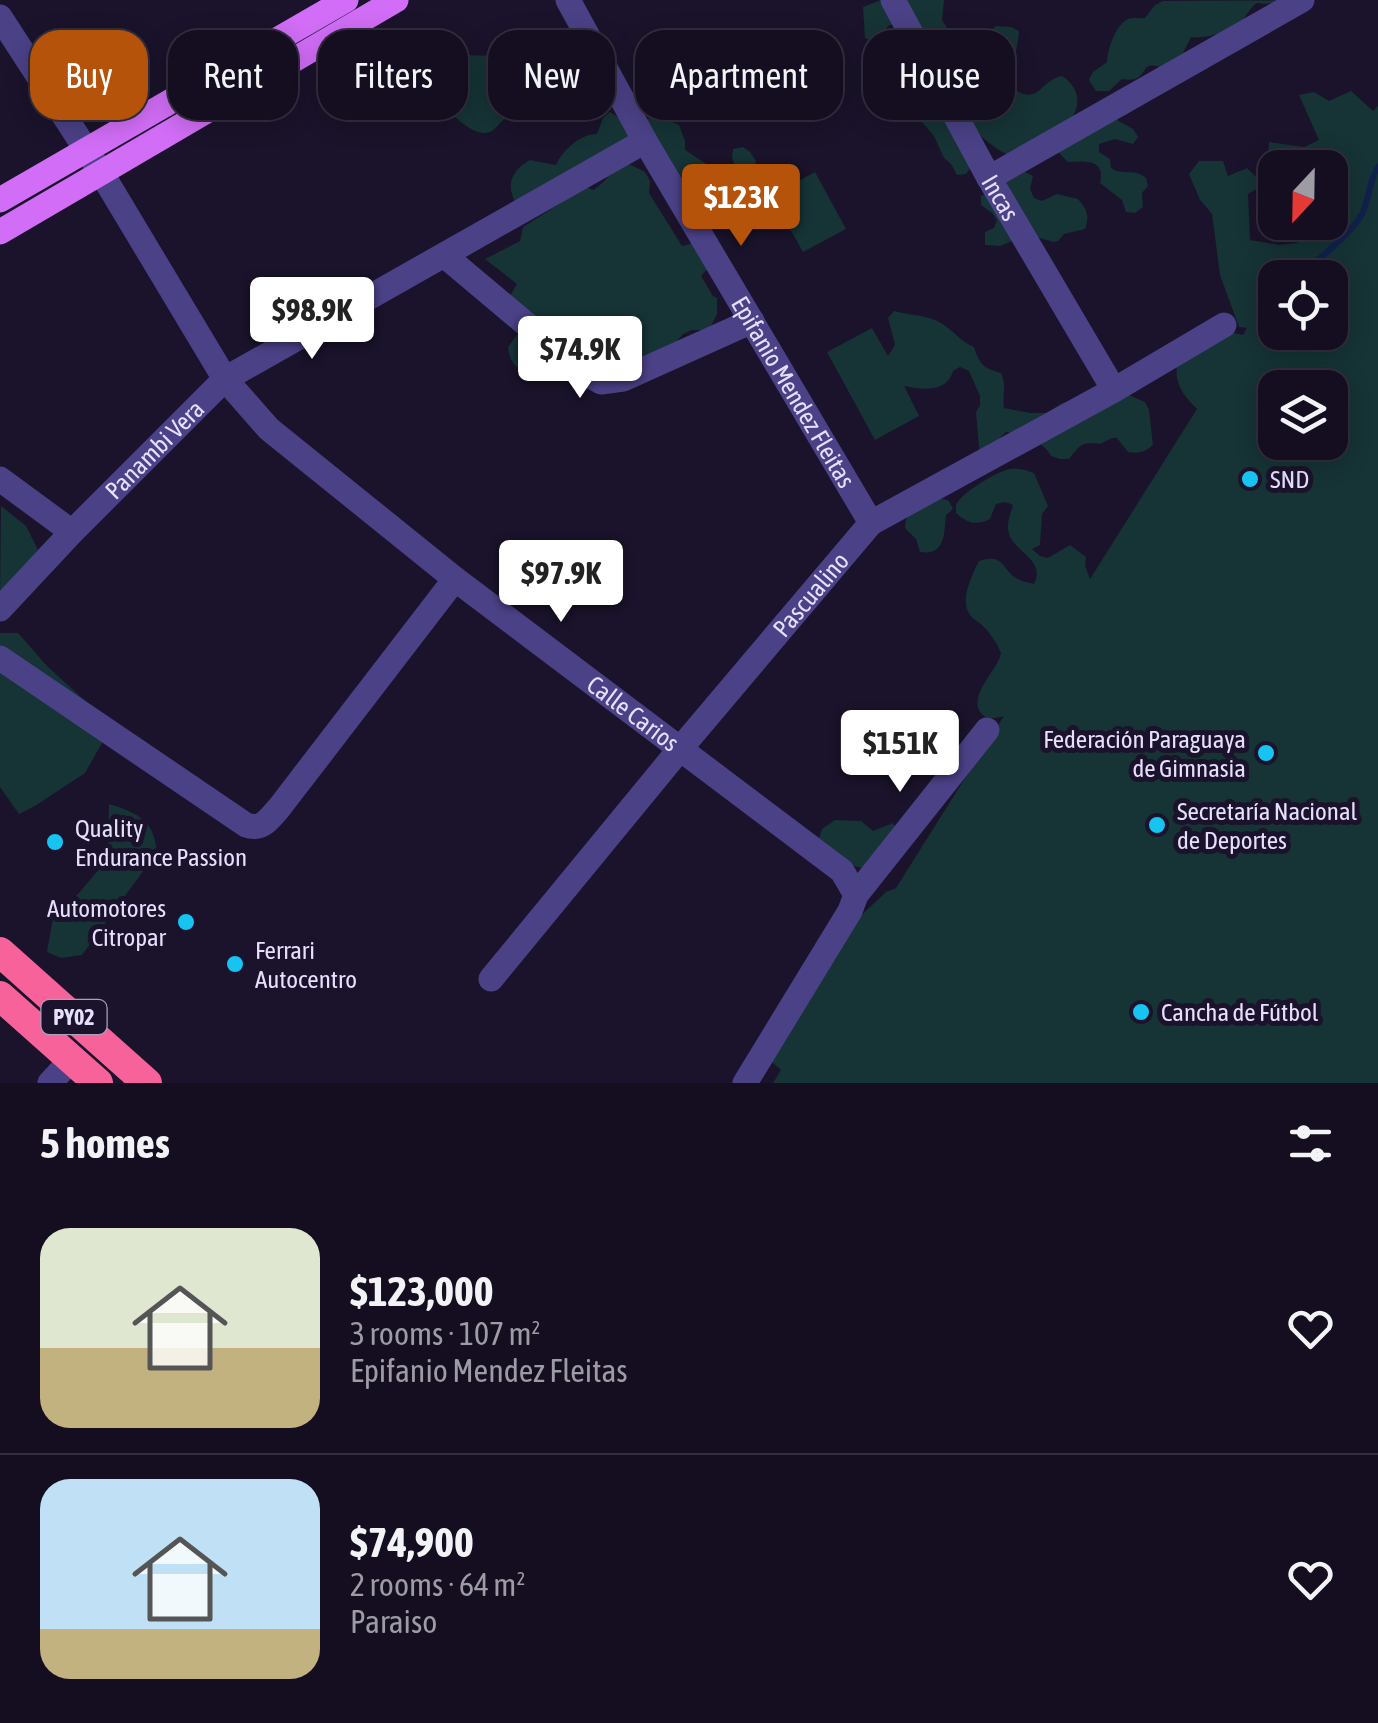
<!DOCTYPE html>
<html lang="en">
<head>
<meta charset="utf-8">
<style>
	:root { --surface:#140e20; --page:#211c2d; --text:#f1f3f6; --muted:#9d9ca5; --line:#332e3e; --accent:#b45309 }
	body { margin:0; font-family:"Asap Condensed",sans-serif; background:var(--page); color:var(--text); height:100vh; display:flex; flex-direction:column; font-size:38px; white-space:nowrap }
	* { box-sizing:border-box; margin:0 }
	p { font-size:32px; color:var(--muted) }
	.icon { flex:none; width:55px; height:55px; fill:none; stroke:currentColor; stroke-width:2; stroke-linecap:round; stroke-linejoin:round }
	.map { position:relative; height:1083px; overflow:hidden }
	.panel { display:flex; flex-direction:column; background:var(--surface); flex:1 }
	.panel>* { flex:none }
	.top-card { position:absolute; left:30px; top:30px; width:1320px; height:90px; display:flex; gap:20px }
	.needle { width:65px; rotate:202deg }
	.fabs { position:absolute; left:1258px; top:150px; display:grid; gap:20px }
	.fabs a { display:grid; place-items:center; width:90px; height:90px; border-radius:20px; background:var(--surface); box-shadow:0 5px 25px #0003,0 0 0 2px var(--line); font-size:50px }
	.price { position:absolute; translate:-50% -85px; padding:0 22px; border-radius:10px; background:#fff; color:#222; font-size:32px; line-height:65px; filter:drop-shadow(0 2px 5px #0008) }
	.price::after { content:''; position:absolute; left:50%; top:60px; width:30px; height:22px; margin-left:-15px; background:inherit; clip-path:polygon(0 0,100% 0,50% 100%) }
	.price.active { background:var(--accent); color:#fff }
	ul { padding:0; list-style:none }
	li { display:flex; align-items:center; gap:30px; height:250px; padding:0 40px }
	li+li { border-top:2px solid var(--line) }
	li span { display:grid; place-items:center; flex:none; width:280px; height:200px; border-radius:30px; color:#555 }
	li>.icon { margin-inline-start:auto }
	span .icon { width:120px; height:120px; fill:#fffc; stroke-width:1 }
	li b { font-size:42px }
	h2 { display:flex; justify-content:space-between; align-items:center; height:120px; padding:0 40px; font-size:42px }
	.chip { padding:0 35px; border-radius:30px; background:var(--surface); box-shadow:0 5px 25px #0003,0 0 0 2px var(--line); font-size:35px; line-height:90px }
	.chip.active { background:var(--accent); color:#fff }
	.map>svg:first-child { display:block }
	.green { fill:#163335; fill-rule:evenodd }
	.lines { fill:none; stroke-linecap:round; stroke-linejoin:round }
	.stream { stroke:#11214c; stroke-width:6 }
	.minor { stroke:#4b4187; stroke-width:25 }
	.major { stroke:#d16df6; stroke-width:25 }
	.highway { stroke:#f66299; stroke-width:30 }
	.poi-dot { fill:#17c4f1; stroke:#1a132b; stroke-width:4 }
	.labels { text-anchor:middle; stroke-width:10; stroke-linejoin:round; paint-order:stroke }
	.shield { fill:#1a132b; stroke:#a9a2be; stroke-width:2.5 }
	.shield-label { font-size:22px; font-weight:bold; fill:#e6dffd }
	.street-label { font-size:25px; fill:#e6dffd; stroke:#1a132b }
	.poi-label { font-size:25px; fill:#e6dffd; stroke:#1a132b; text-anchor:start }
</style>
</head>
<body>
<div class="map">
<svg width="1378" height="1083" viewBox="0 0 1378 1083">
	<rect width="100%" height="100%" fill="#1a132b"/>
	<!-- green -->
	<g class="green">
		<path d="M 881,0 L 944,0 L 942,20 L 949,31 L 948,39 L 944,41 L 929,33 L 892,25 L 888,26 L 877,40 L 873,41 L 865,38 L 863,7 Z"/>
		<path d="M 1293,0 L 1265,4 L 1257,3 C 1249,8 1247,17 1240,22 C 1226,33 1208,39 1191,37 L 1180,59 L 1160,67 C 1137,59 1151,84 1122,79 L 1109,91 L 1096,91 L 1089,80 L 1093,72 L 1107,62 C 1107,50 1116,24 1128,19 C 1133,17 1139,19 1145,18 L 1155,5 L 1163,1 Z"/>
		<path d="M 996,26 L 1011,27 L 1019,31 C 1018,52 1008,69 1015,90 C 1040,105 1040,80 1062,76 C 1078,86 1083,104 1070,120 L 1010,156 C 990,146 973,132 963,111 C 960,103 959,94 954,87 C 948,78 940,69 933,60 L 943,45 L 952,44 L 968,50 L 972,58 L 981,58 C 982,45 985,34 996,26 Z"/>
		<path d="M 521,35 C 540,37 563,55 557,77 C 554,90 537,106 526,112 C 522,114 516,114 511,115 C 501,118 497,132 486,133 C 472,134 456,118 447,109 L 451,85 C 444,76 442,69 447,58 C 461,52 475,57 490,55 L 509,71 L 517,70 L 522,63 L 518,44 Z"/>
		<path d="M 904,51 L 913,52 L 936,94 L 932,106 L 939,116 L 944,118 L 971,167 L 966,174 L 957,175 L 951,164 L 944,158 L 934,136 L 922,122 L 920,104 L 898,68 L 901,54 Z"/>
		<path d="M 1351,91 L 1373,111 L 1378,106 L 1378,1083 L 773,1083 L 781,1070 L 773,1063 L 769,1054 L 854,922 L 886,892 L 896,888 L 1004,716 C 997,718 987,721 981,713 C 967,696 998,670 1001,653 C 997,643 990,633 983,626 C 977,620 975,621 970,615 C 959,601 972,575 979,561 C 1004,553 1001,568 1016,578 C 1022,582 1028,582 1034,584 C 1047,558 1010,552 1008,529 C 1007,521 1011,512 1013,505 L 1005,502 L 996,504 L 990,519 C 976,526 967,523 956,513 C 956,505 955,504 961,498 C 969,489 998,471 1010,469 C 1018,468 1027,470 1034,473 L 1048,506 L 1042,514 L 1040,545 L 1032,549 L 1040,556 L 1048,558 L 1070,545 L 1086,557 L 1085,566 L 1090,579 L 1197,409 C 1185,397 1174,384 1177,366 L 1230,332 L 1243,335 L 1247,328 L 1239,327 L 1220,275 L 1212,214 L 1200,200 L 1189,174 L 1199,161 L 1223,161 L 1228,176 L 1247,168 L 1264,185 L 1248,194 L 1250,240 L 1280,245 L 1297,243 L 1312,227 L 1312,223 L 1330,222 L 1330,168 L 1275,167 L 1268,159 L 1269,142 L 1304,147 L 1319,140 L 1299,95 L 1314,92 L 1329,101 ZM 1275,278 L 1330,278 L 1330,332 L 1275,332 ZM 1275,388 L 1330,388 L 1330,442 L 1275,442 Z"/>
		<path d="M 610,112 L 625,121 L 629,138 L 585,186 L 593,190 C 606,183 612,168 627,163 L 645,172 L 650,181 L 649,193 L 682,246 L 690,244 L 695,237 L 712,264 L 701,276 L 713,296 L 717,298 L 717,314 L 709,330 L 692,330 L 683,334 L 671,348 L 614,370 L 584,354 L 584,346 L 590,341 L 583,336 L 581,340 L 563,343 L 556,348 L 555,367 L 549,374 C 528,377 510,370 508,347 L 519,332 L 508,299 L 517,284 L 485,259 L 520,241 L 523,227 L 561,203 L 516,203 C 505,185 512,170 530,160 L 556,165 C 563,150 580,134 597,134 L 603,118 Z"/>
		<path d="M 652,117 L 661,117 L 679,125 L 685,141 L 685,150 L 708,165 L 714,176 L 723,178 L 731,174 L 735,166 L 732,158 L 733,149 L 743,147 L 750,152 L 756,161 C 753,174 743,178 736,190 C 730,203 730,210 717,219 L 700,212 L 699,195 L 681,187 L 644,121 Z"/>
		<path d="M 1112,117 L 1133,129 L 1138,137 L 1133,144 L 1115,139 L 1099,144 L 1099,152 L 1110,159 L 1111,168 C 1122,176 1135,168 1146,178 L 1148,186 L 1142,193 L 1143,207 L 1135,213 L 1126,212 L 1122,200 L 1100,183 C 1106,159 1085,161 1068,162 L 1059,153 L 1059,148 Z"/>
		<path d="M 815,172 L 846,229 L 803,252 L 772,196 Z"/>
		<path d="M 1025,172 L 1033,176 L 1030,189 L 1034,198 L 1042,201 L 1057,194 L 1078,199 C 1087,209 1090,217 1085,229 L 1064,234 L 1058,241 L 1054,242 L 1036,237 L 1012,241 L 1000,246 L 985,245 L 985,232 L 994,228 L 997,220 L 992,213 L 981,205 L 981,196 Z"/>
		<path d="M 894,311 C 909,315 927,315 941,323 C 953,330 961,342 974,347 C 980,365 982,367 1001,373 C 1007,386 1002,394 1004,408 L 1030,413 L 1047,413 L 1062,403 L 1129,395 L 1145,402 L 1149,410 L 1153,445 C 1145,452 1139,454 1128,452 L 1117,438 L 1112,438 L 1100,444 C 1082,442 1081,444 1069,459 L 1060,459 L 1051,456 C 1044,441 1021,435 1006,432 L 980,458 L 976,412 L 980,405 L 980,396 L 969,371 L 960,367 L 953,371 C 947,393 922,390 904,386 L 919,416 L 875,440 L 827,352 L 872,328 L 888,356 L 895,345 L 888,318 Z"/>
		<path d="M 941,498 L 949,501 L 953,509 L 946,515 C 944,533 946,556 920,552 L 916,539 L 905,528 C 904,508 925,504 941,498 Z"/>
		<path d="M 1,506 L 26,526 L 41,556 L 0,595 Z"/>
		<path d="M 0,633 L 18,633 L 47,666 L 94,709 L 106,736 L 85,773 L 35,806 L 19,814 L 0,787 Z"/>
		<path d="M 109,804 C 138,813 154,820 157,852 L 82,955 L 61,958 L 47,952 L 53,918 L 79,893 L 100,868 L 108,849 Z"/>
		<path d="M 835,820 L 861,821 L 873,831 L 893,823 L 903,839 L 863,868 L 843,864 L 819,838 L 822,829 Z"/>
	</g>
	<g class="lines">
		<!-- stream -->
		<g class="stream">
			<path d="M 1296,278 C 1314,263 1351,234 1362,214 C 1369,199 1369,182 1378,167"/>
			<path d="M 1259,293 L 1275,287"/>
		</g>
		<!-- minor -->
		<g class="minor">
			<path id="s1" d="M 568,0 L 645,141 L 871,523"/>
			<path id="s2" d="M 893,0 L 989,178 L 1114,390"/>
			<path id="s3" d="M 0,17 L 102,174 L 225,379 L 269,429 L 455,579 L 842,871 L 856,895"/>
			<path d="M 989,178 L 1302,0"/>
			<path d="M 445,256 L 582,371 L 601,382 L 623,379 L 752,321"/>
			<path d="M 0,479 L 72,532"/>
			<path id="s4" d="M 0,609 L 72,532 L 225,379 L 645,141"/>
			<path d="M 0,658 L 246,825 C 262,831 269,819 279,808 L 455,579"/>
			<path id="s5" d="M 491,979 L 680,749 L 871,523 L 1114,390 L 1224,325"/>
			<path d="M 50,1083 L 72,1059"/>
			<path d="M 745,1083 L 850,911 L 856,895 L 987,730"/>
		</g>
		<!-- major -->
		<g class="major">
			<path d="M 0,200 L 346,0"/>
			<path d="M 0,232 L 396,0"/>
		</g>
		<!-- highway -->
		<g class="highway">
			<path d="M 0,952 L 147,1083"/>
			<path d="M 0,996 L 98,1083"/>
		</g>
	</g>
	<!-- markers -->
	<g class="poi-dot">
		<circle cx="1250" cy="479" r="10"/>
		<circle cx="1266" cy="753" r="10"/>
		<circle cx="1157" cy="825" r="10"/>
		<circle cx="55" cy="842" r="10"/>
		<circle cx="186" cy="922" r="10"/>
		<circle cx="235" cy="964" r="10"/>
		<circle cx="1141" cy="1012" r="10"/>
	</g>
	<g class="labels">
		<!-- shield labels -->
		<rect class="shield" x="41.5" y="1000" width="65" height="34" rx="8"/>
		<g class="shield-label">
			<text x="74" y="1025">PY02</text>
		</g>
		<!-- street labels -->
		<g class="street-label">
			<text dy="9" stroke="none"><textPath href="#s2" startOffset="225">Incas</textPath></text>
			<text dy="9" stroke="none"><textPath href="#s1" startOffset="452">Epifanio Mendez Fleitas</textPath></text>
			<text dy="9" stroke="none"><textPath href="#s4" startOffset="222">Panambi Vera</textPath></text>
			<text dy="9" stroke="none"><textPath href="#s5" startOffset="500">Pascualino</textPath></text>
			<text dy="9" stroke="none"><textPath href="#s3" startOffset="955">Calle Carios</textPath></text>
		</g>
		<!-- poi labels -->
		<g class="poi-label">
			<text x="1270" y="488">SND</text>
			<text x="1246" y="748" text-anchor="end">Federación Paraguaya<tspan x="1246" dy="29">de Gimnasia</tspan></text>
			<text x="1177" y="820">Secretaría Nacional<tspan x="1177" dy="29">de Deportes</tspan></text>
			<text x="75" y="837">Quality<tspan x="75" dy="29">Endurance Passion</tspan></text>
			<text x="166" y="917" text-anchor="end">Automotores<tspan x="166" dy="29">Citropar</tspan></text>
			<text x="255" y="959">Ferrari<tspan x="255" dy="29">Autocentro</tspan></text>
			<text x="1161" y="1021">Cancha de Fútbol</text>
		</g>
	</g>
</svg>
<div class="fabs">
<a><svg class="needle" viewBox="-14 -14 28 28"><path d="M0-13l5 13h-10z" fill="#e53935"/><path d="M0 13l5-13h-10z" fill="#9d9ca5"/></svg></a>
<a><svg class="icon" aria-label="locate" viewBox="0 0 24 24"><circle cx="12" cy="12" r="6"/><path d="M12 2v4M12 18v4M2 12h4M18 12h4"/></svg></a>
<a><svg class="icon" aria-label="layers" viewBox="0 0 24 24"><path d="M12 4l9 5-9 5-9-5zM3 14l9 5 9-5"/></svg></a>
</div>
<b class="price active" style="left:741px;top:249px">$123K</b>
<b class="price" style="left:312px;top:362px">$98.9K</b>
<b class="price" style="left:580px;top:401px">$74.9K</b>
<b class="price" style="left:561px;top:625px">$97.9K</b>
<b class="price" style="left:900px;top:795px">$151K</b>
<div class="top-card">
<a class="chip active">Buy</a>
<a class="chip">Rent</a>
<a class="chip">Filters</a>
<a class="chip">New</a>
<a class="chip">Apartment</a>
<a class="chip">House</a>
</div>
</div>
<section class="panel">
<h2>5 homes<svg class="icon" aria-label="filters" viewBox="0 0 24 24"><path d="M4 7h16M4 17h16"/><circle cx="9" cy="7" r="2"/><circle cx="15" cy="17" r="2"/></svg></h2>
<ul>
<li><span style="background:linear-gradient(#dfe7d0 60%,#c2b280 0)"><svg class="icon" aria-label="home" viewBox="0 0 24 24"><path d="M3 11l9-7 9 7M6 9v11h12V9"/></svg></span><div><b>$123,000</b><p>3 rooms · 107 m²</p><p>Epifanio Mendez Fleitas</p></div><svg class="icon" aria-label="heart" viewBox="0 0 24 24"><path d="M12 20l-8-8c-3-5 5-10 8-4 3-6 11-1 8 4z"/></svg></li>
<li><span style="background:linear-gradient(#bfe0f5 75%,#c2b280 0)"><svg class="icon" aria-label="home" viewBox="0 0 24 24"><path d="M3 11l9-7 9 7M6 9v11h12V9"/></svg></span><div><b>$74,900</b><p>2 rooms · 64 m²</p><p>Paraiso</p></div><svg class="icon" aria-label="heart" viewBox="0 0 24 24"><path d="M12 20l-8-8c-3-5 5-10 8-4 3-6 11-1 8 4z"/></svg></li>
</ul>
</section>
</body>
</html>
